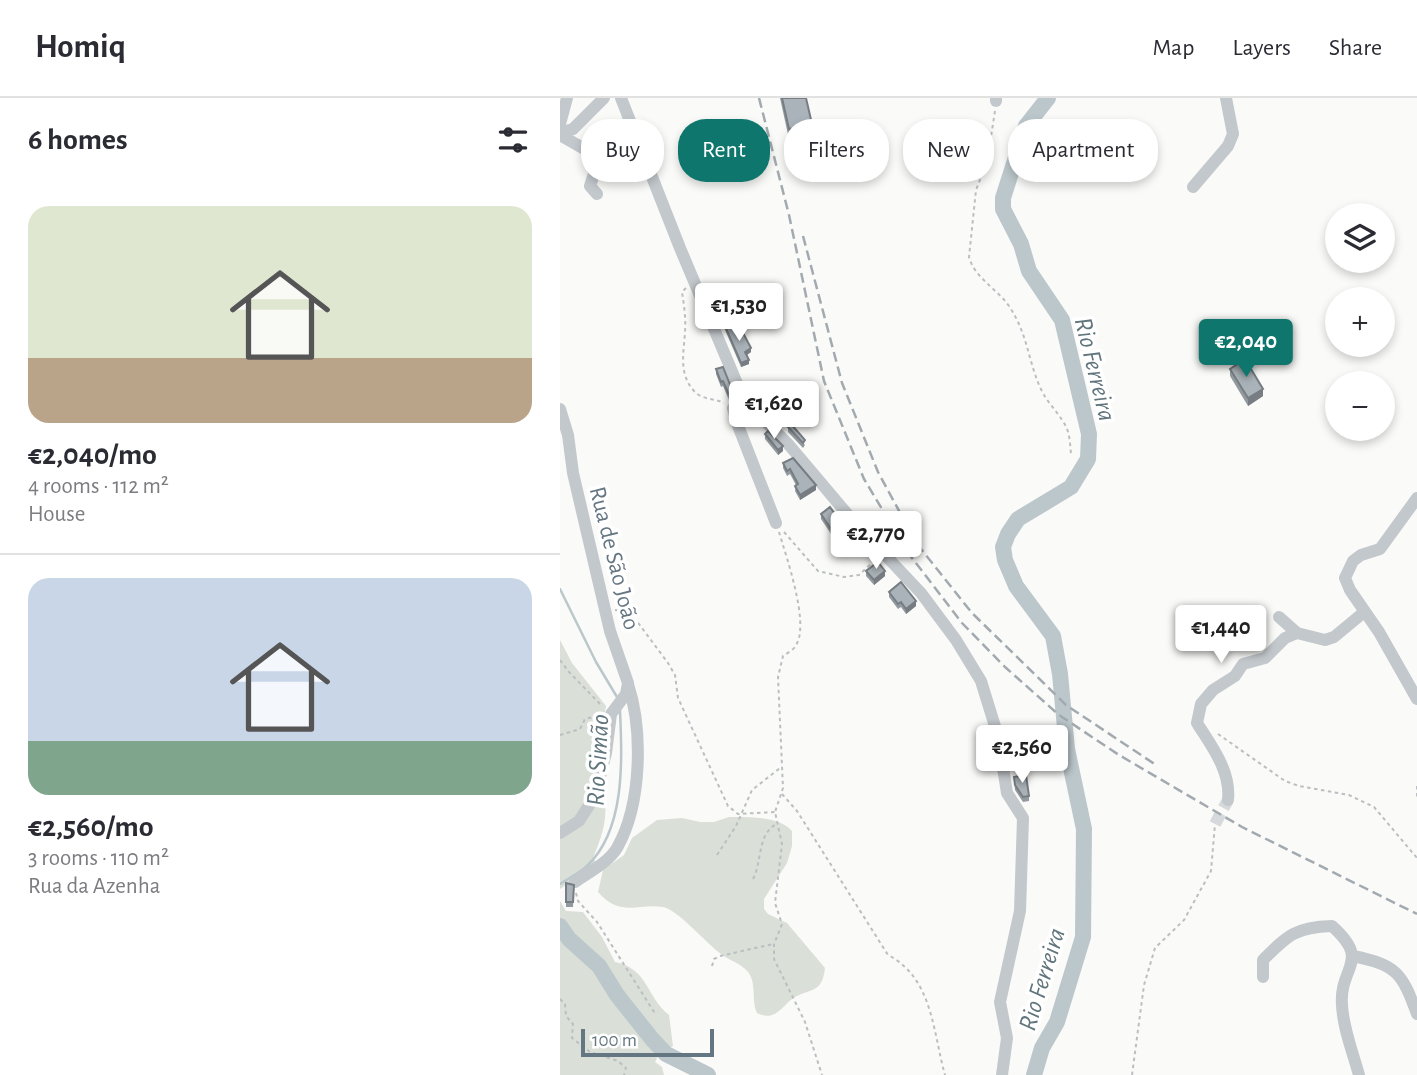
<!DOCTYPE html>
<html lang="en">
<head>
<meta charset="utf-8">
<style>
	:root { --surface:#fff; --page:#f7f7f7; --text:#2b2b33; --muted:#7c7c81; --line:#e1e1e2; --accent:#0f766e }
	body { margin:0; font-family:"Alegreya Sans",sans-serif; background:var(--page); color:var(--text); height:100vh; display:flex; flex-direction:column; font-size:26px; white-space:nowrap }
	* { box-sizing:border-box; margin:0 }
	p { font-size:23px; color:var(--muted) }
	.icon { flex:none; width:38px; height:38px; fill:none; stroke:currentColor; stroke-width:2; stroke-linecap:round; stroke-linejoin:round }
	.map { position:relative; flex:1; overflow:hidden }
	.panel { display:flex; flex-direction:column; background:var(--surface); width:560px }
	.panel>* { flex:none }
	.top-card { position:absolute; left:21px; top:21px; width:665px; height:63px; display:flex; gap:14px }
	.buttons { position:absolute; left:765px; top:105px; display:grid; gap:14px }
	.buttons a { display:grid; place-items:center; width:70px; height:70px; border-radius:50%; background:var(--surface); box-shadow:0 4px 10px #0003; font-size:35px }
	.scale { position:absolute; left:21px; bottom:18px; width:133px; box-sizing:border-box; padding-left:7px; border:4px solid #657683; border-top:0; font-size:19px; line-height:24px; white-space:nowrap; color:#657683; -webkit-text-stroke:5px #fff; paint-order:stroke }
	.price { position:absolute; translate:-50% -60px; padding:0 16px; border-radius:7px; background:#fff; color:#222; font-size:23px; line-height:46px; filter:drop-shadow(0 2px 4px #0008) }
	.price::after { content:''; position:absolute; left:50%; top:42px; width:21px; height:16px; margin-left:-10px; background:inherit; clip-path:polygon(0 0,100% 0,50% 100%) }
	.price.active { background:var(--accent); color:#fff }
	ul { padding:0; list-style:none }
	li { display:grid; align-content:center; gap:14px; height:371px; padding:0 28px }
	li+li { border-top:2px solid var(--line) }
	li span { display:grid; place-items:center; height:217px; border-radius:21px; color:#555 }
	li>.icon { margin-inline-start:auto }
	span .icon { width:126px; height:126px; fill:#fffc; stroke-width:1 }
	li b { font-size:30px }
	h2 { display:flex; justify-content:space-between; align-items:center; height:84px; padding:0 28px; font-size:30px }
	.pill { padding:0 24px; border-radius:28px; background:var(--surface); box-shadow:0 4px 10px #0003; font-size:24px; line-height:63px }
	.pill.active { background:var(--accent); color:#fff }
	header { display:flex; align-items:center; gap:42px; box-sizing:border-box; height:98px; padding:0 35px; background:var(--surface); border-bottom:2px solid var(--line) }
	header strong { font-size:33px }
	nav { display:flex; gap:38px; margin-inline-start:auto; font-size:24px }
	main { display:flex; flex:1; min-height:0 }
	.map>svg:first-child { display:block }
	.green { fill:#dadfd7 }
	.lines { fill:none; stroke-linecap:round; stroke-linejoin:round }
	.stream { stroke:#bbc7cb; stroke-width:2.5 }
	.river { stroke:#bbc7cb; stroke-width:16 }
	.minor-tunnel { stroke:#d5d9db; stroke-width:12; stroke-dasharray:12 6; stroke-linecap:butt }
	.path { stroke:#bbbfc2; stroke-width:2; stroke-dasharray:3.5 3.5; stroke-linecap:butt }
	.minor { stroke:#c3c8cc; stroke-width:12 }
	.rail { stroke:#a2aab0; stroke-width:2.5; stroke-dasharray:10 5; stroke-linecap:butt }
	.wall { fill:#929a9f }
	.shaded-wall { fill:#777d82 }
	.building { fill:#aab3b9; stroke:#777d82; stroke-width:2 }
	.labels { text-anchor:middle; stroke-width:7; stroke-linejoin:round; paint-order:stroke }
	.street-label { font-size:24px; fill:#657683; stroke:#fff }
	.water-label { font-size:26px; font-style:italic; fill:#60757c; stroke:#fff }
</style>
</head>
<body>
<header>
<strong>Homiq</strong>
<nav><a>Map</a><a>Layers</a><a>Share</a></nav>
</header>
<main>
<section class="panel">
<h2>6 homes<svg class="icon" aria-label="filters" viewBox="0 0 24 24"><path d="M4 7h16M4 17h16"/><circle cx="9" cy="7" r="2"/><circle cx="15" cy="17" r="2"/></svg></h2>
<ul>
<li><span style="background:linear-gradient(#dfe7d0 70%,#b9a48a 0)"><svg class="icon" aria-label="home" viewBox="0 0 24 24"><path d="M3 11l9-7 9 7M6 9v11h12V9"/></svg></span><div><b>€2,040/mo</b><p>4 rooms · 112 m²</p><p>House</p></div></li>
<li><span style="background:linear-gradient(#c9d6e8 75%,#7fa58c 0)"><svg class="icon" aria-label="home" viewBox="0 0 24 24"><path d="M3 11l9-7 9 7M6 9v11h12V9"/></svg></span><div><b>€2,560/mo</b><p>3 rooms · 110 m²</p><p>Rua da Azenha</p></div></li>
</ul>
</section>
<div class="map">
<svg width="857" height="977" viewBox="0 0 857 977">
	<rect width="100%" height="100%" fill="#fafaf8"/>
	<!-- green -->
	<g class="green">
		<path d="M 0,542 L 12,565 L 46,608 L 32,684 L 45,696 C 47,724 43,735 33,760 L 36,765 L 0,791 Z"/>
		<path d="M 169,719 C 188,719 219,718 232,733 L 232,748 L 227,765 L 204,801 L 204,811 L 208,816 L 227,825 L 265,870 C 262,895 252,890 235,899 C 223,906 216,925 197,915 C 191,902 197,885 188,874 C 181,865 170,863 161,856 C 147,846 117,811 103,809 C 78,805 61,820 38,794 L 43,772 L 64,757 L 72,740 L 97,722 L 122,720 L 140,724 L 154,724 Z"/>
		<path d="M 0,803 L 6,813 L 23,814 L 42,839 L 55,864 C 89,871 86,899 109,917 L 113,948 L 98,958 L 95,964 L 102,969 L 104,977 L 0,977 Z"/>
	</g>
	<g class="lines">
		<!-- stream -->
		<g class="stream">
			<path d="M 0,491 L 36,564 L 57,599"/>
			<path d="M 0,786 C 9,780 20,775 27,768 C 66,731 62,661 60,612"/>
		</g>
		<!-- river -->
		<g class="river">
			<path d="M 0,828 L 9,841 L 39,868 L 57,897 L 92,941 L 106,956 L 148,977"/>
			<path d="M 474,977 L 482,950 L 497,924 L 523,839 L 524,731 L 507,651 L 500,576 L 493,538 L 456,488 L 445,462 L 443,449 L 448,436 L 458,421 L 511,389 L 528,361 L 529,336 L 502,222 L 469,173 L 461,146 L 443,111 L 443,100 L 466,28 L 488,0"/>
		</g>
		<!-- minor-tunnel -->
		<path class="minor-tunnel" d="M 655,726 L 668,702"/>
		<!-- path -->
		<g class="path">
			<path d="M 435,13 L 427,64 L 416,92 L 409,159 C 414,179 437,191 449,208 C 468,237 467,259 480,289 C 486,303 496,312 504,325 C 510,334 510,346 511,356"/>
			<path d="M 126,190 L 122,194 C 124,207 126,220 125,234 C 124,254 118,275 134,293 C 142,302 154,300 164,305"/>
			<path d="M 219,434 C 226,458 250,526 236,547 C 234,552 227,555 223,558 L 218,579 L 223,690 L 215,714 L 222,746 L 215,805 L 222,826 L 214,846 L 214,861 L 245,924 L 262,977"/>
			<path d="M 224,434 L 258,473 L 284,479 L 299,477 L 316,461"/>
			<path d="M 55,512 L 68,514 L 76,522 L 108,565 L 115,577 L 118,600 L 168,708 L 178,716 L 215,714"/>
			<path d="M 0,562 L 9,574 L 42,608"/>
			<path d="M 658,636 L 725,683 L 739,688 L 789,697 L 814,709 L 857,760"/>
			<path d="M 0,637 L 20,631 L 25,621 L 41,617"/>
			<path d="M 857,688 L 857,700"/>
			<path d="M 222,696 L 237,713 L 328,857 C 373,880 373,935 385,977"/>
			<path d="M 157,757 L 176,728 L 192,692 L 220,670"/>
			<path d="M 193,781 C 202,765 197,735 217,726"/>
			<path d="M 16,795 L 18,803 L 37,824 L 96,917"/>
			<path d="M 152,868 L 154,861 L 160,858 L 213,846"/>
			<path d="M 0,901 L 5,906 L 6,918 L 13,926 L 12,940 L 30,954 L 58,963 L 66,970 L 64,977"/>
			<path d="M 572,977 L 584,887 L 595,850 L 624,822 L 651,773 L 655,726"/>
		</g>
		<!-- minor -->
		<g class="minor">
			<path d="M 61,0 L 120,150 L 184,302 L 229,347 L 294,424 L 361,495 L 396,542 L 421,583 L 438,638 L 447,695 L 463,720 L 460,813 L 440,904 L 447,940 L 442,977"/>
			<path d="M 436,0 L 436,3"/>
			<path d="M 0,26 L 7,0"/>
			<path d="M 0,35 L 13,31 L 44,0"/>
			<path d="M 0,37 L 35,57 L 37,67 L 30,88 L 37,96"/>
			<path d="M 37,67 L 76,38"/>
			<path d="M 633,89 L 668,48 L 673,36 L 666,0"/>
			<path d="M 184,302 L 173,310 L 177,325 L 216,425"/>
			<path d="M 0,311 L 8,337 L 13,375 L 50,533 L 68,585 L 66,596 L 51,616 L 46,655 L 35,698 L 19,723 L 0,735"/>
			<path d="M 857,400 L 820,451 L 801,457 L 793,463 L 785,480 L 790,492 L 819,534 L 857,601"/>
			<path d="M 719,519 L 737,535"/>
			<path d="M 668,702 C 671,673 652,649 637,625 L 641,606 L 653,592 L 675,578 L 683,566 L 705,560 L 725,540 L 737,535 L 765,542 L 774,539 L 803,515"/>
			<path d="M 15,784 C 29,774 48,765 57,750 C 82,706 83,632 68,586"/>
			<path d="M 793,858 C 837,867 842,875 857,916"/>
			<path d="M 703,879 L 703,862 C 728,837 736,829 772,828 C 812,864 779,868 782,907 C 783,930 793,955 799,977"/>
		</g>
		<!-- rail -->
		<g class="rail">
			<path d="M 199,0 L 229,117 L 264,283 L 304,381 L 349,456 L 402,525 L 445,569 L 499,617 L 559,657 L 682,729 L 857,816"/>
			<path d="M 243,138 L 282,285 L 318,374 L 357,446 L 412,515 L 506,607 L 596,667"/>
		</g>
	</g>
	<!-- wall -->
	<g class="wall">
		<path d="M 220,0 L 246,0 L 252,36 L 229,41 Z"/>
		<path d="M 165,228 L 176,236 L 191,254 L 187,257 L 189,266 L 181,269 L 165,232 Z"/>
		<path d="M 156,271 L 173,299 L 169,302 L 163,288 L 161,289 L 156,276 Z"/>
		<path d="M 670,271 L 703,298 L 688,308 L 670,278 Z"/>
		<path d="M 228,329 L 245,347 L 243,350 L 228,334 Z"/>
		<path d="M 205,336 L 223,353 L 218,357 L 205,341 Z"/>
		<path d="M 223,365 L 256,392 L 240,402 L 235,393 L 236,387 L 230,376 L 227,378 L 223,370 Z"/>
		<path d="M 261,416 L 293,446 L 283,454 L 261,421 Z"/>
		<path d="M 306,473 L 325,478 L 314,487 L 306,478 Z"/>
		<path d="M 329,494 L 356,508 L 346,516 L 341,509 L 338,511 L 329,499 Z"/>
		<path d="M 454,679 L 469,698 L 469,703 L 463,704 L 455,692 Z"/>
		<path d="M 6,785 L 14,787 L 13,809 L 6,809 Z"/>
	</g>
	<!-- shaded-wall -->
	<g class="shaded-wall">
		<path d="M 252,26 L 252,36 L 229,41 L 229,31 Z"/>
		<path d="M 191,250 L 191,254 L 185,258 L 185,254 Z"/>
		<path d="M 189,262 L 189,266 L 181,269 L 181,265 Z"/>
		<path d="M 703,291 L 703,298 L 688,308 L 688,300 Z"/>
		<path d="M 173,294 L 173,299 L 169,302 L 169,297 Z"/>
		<path d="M 223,348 L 223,353 L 218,357 L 218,352 Z"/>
		<path d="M 256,387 L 256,392 L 240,402 L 240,397 Z"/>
		<path d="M 293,441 L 293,446 L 283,454 L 283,449 Z"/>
		<path d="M 325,473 L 325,478 L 314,487 L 314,482 Z"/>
		<path d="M 356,503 L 356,508 L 346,516 L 346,511 Z"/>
	</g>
	<!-- building -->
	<g class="building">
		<path d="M 222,0 L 246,0 L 252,26 L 229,31 Z"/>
		<path d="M 172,226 L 176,236 L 182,233 L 191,250 L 185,254 L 189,262 L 181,265 L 165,228 Z"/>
		<path d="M 685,261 L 703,291 L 688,300 L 670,271 Z"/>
		<path d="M 163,269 L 173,294 L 169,297 L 163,283 L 161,284 L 156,271 Z"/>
		<path d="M 231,326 L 245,342 L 243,345 L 228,329 Z"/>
		<path d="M 208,333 L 223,348 L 218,352 L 205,336 Z"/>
		<path d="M 233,360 L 256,387 L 240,397 L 235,388 L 238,386 L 230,371 L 227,373 L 223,365 Z"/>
		<path d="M 270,409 L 293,441 L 283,449 L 261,416 Z"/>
		<path d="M 318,464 L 325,473 L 314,482 L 306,473 Z"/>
		<path d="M 341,484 L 356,503 L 346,511 L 341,504 L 338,506 L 329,494 Z"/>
		<path d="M 466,677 L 469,698 L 463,699 L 455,687 L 454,679 Z"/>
		<path d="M 6,785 L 14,787 L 13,804 L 6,804 Z"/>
	</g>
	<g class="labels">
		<!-- street labels -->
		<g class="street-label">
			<text transform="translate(55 460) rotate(76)" y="8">Rua de São João</text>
		</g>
		<!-- water labels -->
		<g class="water-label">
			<text transform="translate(536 271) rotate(76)" y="9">Rio Ferreira</text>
			<text transform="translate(37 662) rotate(-87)" y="9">Rio Simão</text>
			<text transform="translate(481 881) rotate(-73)" y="9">Rio Ferreira</text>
		</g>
	</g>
</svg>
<div class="buttons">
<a><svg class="icon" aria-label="layers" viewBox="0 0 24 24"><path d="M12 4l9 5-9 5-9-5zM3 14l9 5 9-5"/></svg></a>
<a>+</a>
<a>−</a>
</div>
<div class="scale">100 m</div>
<b class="price" style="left:179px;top:245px">€1,530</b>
<b class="price active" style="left:686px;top:281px">€2,040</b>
<b class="price" style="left:214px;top:343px">€1,620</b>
<b class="price" style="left:316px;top:473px">€2,770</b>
<b class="price" style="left:661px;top:567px">€1,440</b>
<b class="price" style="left:462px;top:687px">€2,560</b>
<div class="top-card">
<a class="pill">Buy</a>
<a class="pill active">Rent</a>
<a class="pill">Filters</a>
<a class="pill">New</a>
<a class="pill">Apartment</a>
</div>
</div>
</main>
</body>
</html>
